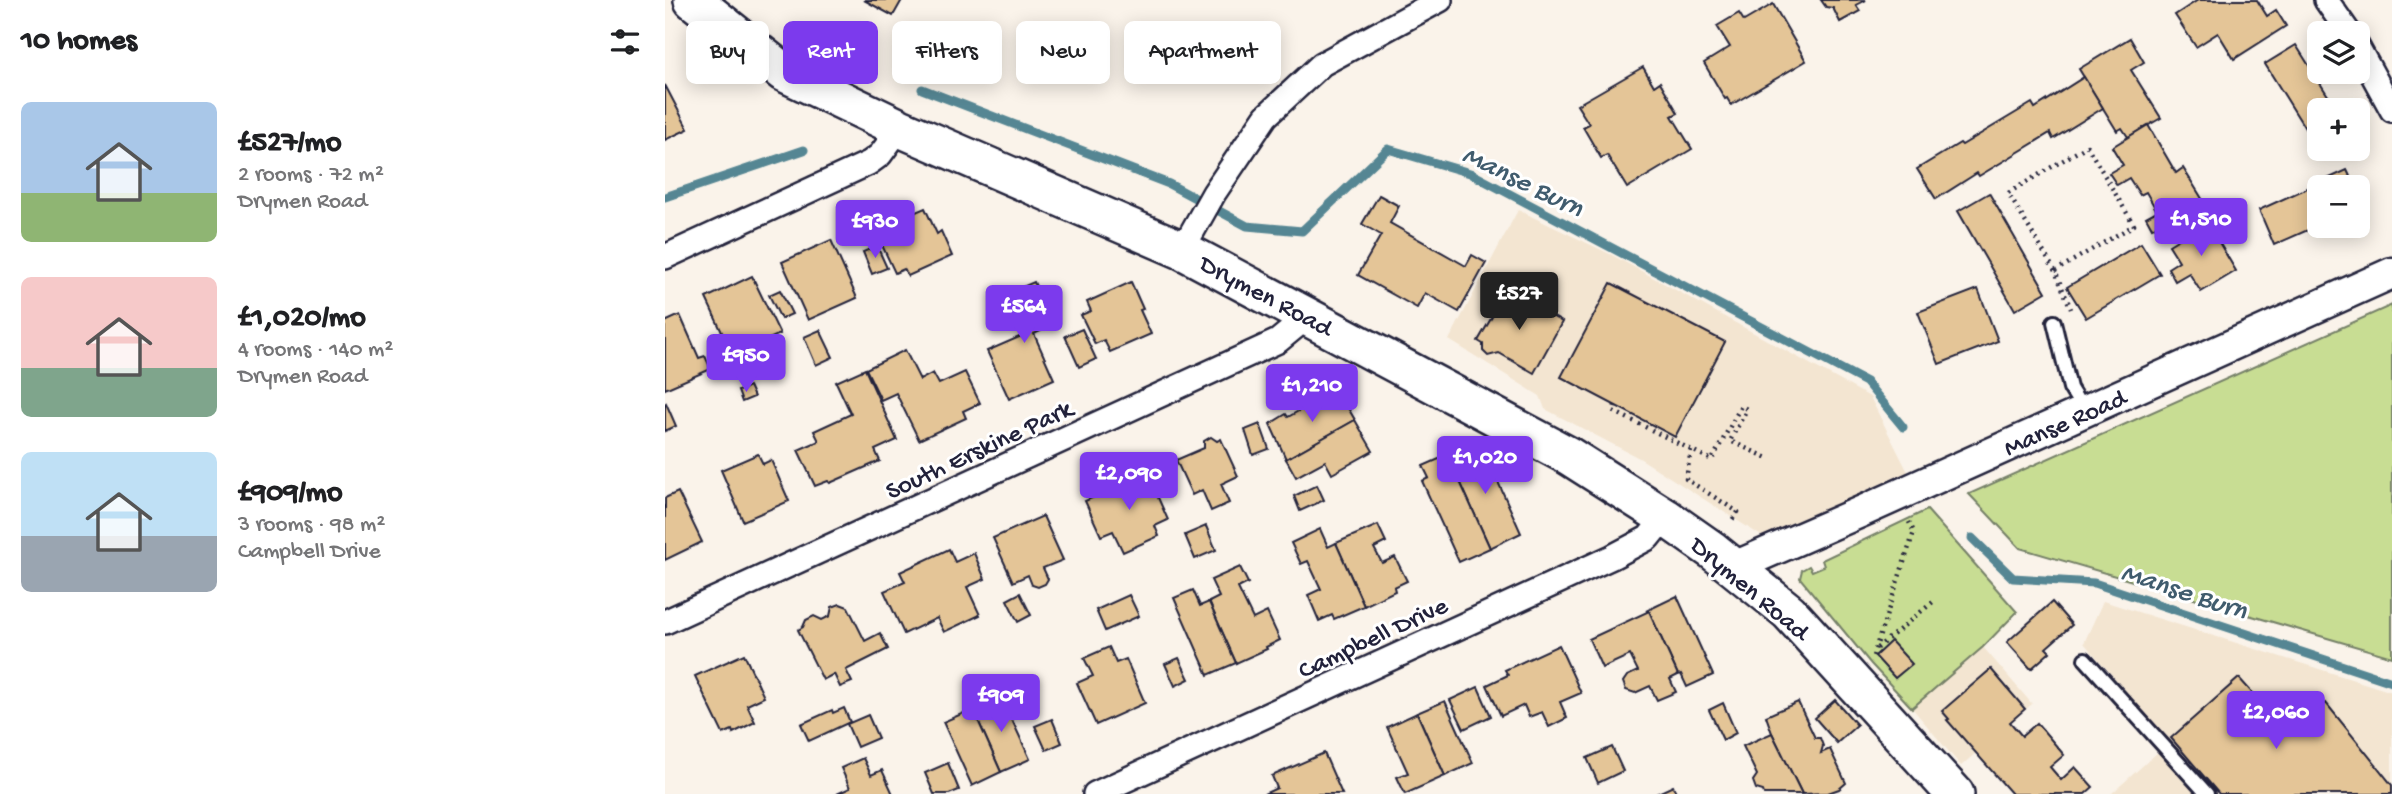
<!DOCTYPE html>
<html lang="en">
<head>
<meta charset="utf-8">
<style>
	:root { --surface:#fff; --page:#f6f6f6; --text:#202124; --muted:#757577; --accent:#7c3aed }
	body { margin:0; font-family:"Gochi Hand",sans-serif; background:var(--page); color:var(--text); height:100vh; display:flex; flex-direction:column; font-size:26px; white-space:nowrap }
	* { box-sizing:border-box; margin:0 }
	p { font-size:23px; color:var(--muted) }
	.icon { flex:none; width:38px; height:38px; fill:none; stroke:currentColor; stroke-width:2; stroke-linecap:round; stroke-linejoin:round }
	.map { position:relative; flex:1; overflow:hidden }
	.details { display:flex; flex-direction:column; background:var(--surface); width:665px }
	.details>* { flex:none }
	.hud { position:absolute; left:21px; top:21px; width:665px; height:63px; display:flex; gap:14px }
	.controls { position:absolute; left:1642px; top:21px; display:grid; gap:14px }
	.controls a { display:grid; place-items:center; width:63px; height:63px; border-radius:10px; background:var(--surface); box-shadow:0 4px 18px #0003; font-size:35px }
	.price { position:absolute; translate:-50% -60px; padding:0 16px; border-radius:7px; background:var(--accent); color:#fff; font-size:23px; line-height:46px; filter:drop-shadow(0 2px 4px #0008) }
	.price::after { content:''; position:absolute; left:50%; top:42px; width:21px; height:16px; margin-left:-10px; background:inherit; clip-path:polygon(0 0,100% 0,50% 100%) }
	.price.current { background:#222; color:#fff }
	ul { padding:0; list-style:none }
	li { display:flex; align-items:center; gap:21px; height:175px; padding:0 21px }
	li span { display:grid; place-items:center; flex:none; width:196px; height:140px; border-radius:10px; color:#555 }
	li>.icon { margin-inline-start:auto }
	span .icon { width:84px; height:84px; fill:#fffc; stroke-width:1 }
	li b { font-size:30px }
	h2 { display:flex; justify-content:space-between; align-items:center; height:84px; padding:0 21px; font-size:30px }
	.chip { padding:0 24px; border-radius:10px; background:var(--surface); box-shadow:0 4px 18px #0003; font-size:24px; line-height:63px }
	.chip.current { background:var(--accent); color:#fff }
	main { display:flex; flex:1; min-height:0 }
	.map>svg:first-child { display:block }
	.built { fill:#f3e5d1 }
	.green { fill:#c8dd93; stroke:#758067; stroke-width:2 }
	.lines { fill:none; stroke-linecap:round; stroke-linejoin:round }
	.stream { stroke:#558693; stroke-width:9 }
	.building { fill:#e4c597; stroke:#22223b; stroke-width:2 }
	.service-casing { stroke:#22223b; stroke-width:18 }
	.minor-casing { stroke:#22223b; stroke-width:28 }
	.tertiary-casing { stroke:#22223b; stroke-width:35 }
	.primary-casing { stroke:#22223b; stroke-width:42 }
	.path { stroke:#22223b; stroke-width:4.5; stroke-dasharray:2 5; stroke-linecap:butt }
	.service { stroke:#fff; stroke-width:12 }
	.minor { stroke:#fff; stroke-width:23 }
	.tertiary { stroke:#fff; stroke-width:30 }
	.primary { stroke:#fff; stroke-width:37 }
	.labels { text-anchor:middle; stroke-width:6; stroke-linejoin:round; paint-order:stroke }
	.street-label { font-size:26px; fill:#22223b; stroke:#fff }
	.water-label { font-size:28px; font-style:italic; fill:#405c6e; stroke:#fff }
</style>
</head>
<body>
<main>
<section class="details">
<h2>10 homes<svg class="icon" aria-label="filters" viewBox="0 0 24 24"><path d="M4 7h16M4 17h16"/><circle cx="9" cy="7" r="2"/><circle cx="15" cy="17" r="2"/></svg></h2>
<ul>
<li><span style="background:linear-gradient(#a9c7e8 65%,#8fb573 0)"><svg class="icon" aria-label="home" viewBox="0 0 24 24"><path d="M3 11l9-7 9 7M6 9v11h12V9"/></svg></span><div><b>£527/mo</b><p>2 rooms · 72 m²</p><p>Drymen Road</p></div></li>
<li><span style="background:linear-gradient(#f6c9c9 65%,#7fa58c 0)"><svg class="icon" aria-label="home" viewBox="0 0 24 24"><path d="M3 11l9-7 9 7M6 9v11h12V9"/></svg></span><div><b>£1,020/mo</b><p>4 rooms · 140 m²</p><p>Drymen Road</p></div></li>
<li><span style="background:linear-gradient(#bfe0f5 60%,#9aa5b1 0)"><svg class="icon" aria-label="home" viewBox="0 0 24 24"><path d="M3 11l9-7 9 7M6 9v11h12V9"/></svg></span><div><b>£909/mo</b><p>3 rooms · 98 m²</p><p>Campbell Drive</p></div></li>
</ul>
</section>
<div class="map">
<svg width="1727" height="794" viewBox="0 0 1727 794">
	<rect width="100%" height="100%" fill="#faf3ea"/>
	<filter id="ink" filterUnits="userSpaceOnUse"><feTurbulence type="fractalNoise" baseFrequency=".0143" numOctaves="2"/><feDisplacementMap in="SourceGraphic" scale="14" xChannelSelector="R" yChannelSelector="G"/><feConvolveMatrix kernelMatrix="1 2 1 2 8 2 1 2 1" color-interpolation-filters="sRGB"/></filter>
	<g filter="url(#ink)">
		<!-- built -->
		<g class="built">
			<path d="M 853,210 L 947,255 L 1205,397 L 1247,480 L 1098,537 L 976,459 L 880,409 L 875,396 L 784,340 Z"/>
			<path d="M 1438,601 L 1727,692 L 1727,794 L 1550,794 L 1419,643 Z"/>
			<path d="M 1318,647 L 1367,704 L 1296,766 L 1247,708 Z"/>
			<path d="M 1493,752 L 1531,794 L 1446,794 Z"/>
		</g>
		<!-- green -->
		<g class="green">
			<path d="M 1727,305 L 1727,657 L 1355,548 L 1304,494 Z"/>
			<path d="M 1262,510 L 1352,612 L 1318,647 L 1247,708 L 1206,664 L 1135,578 L 1137,570 L 1144,566 L 1147,571 L 1159,566 L 1157,560 Z"/>
		</g>
		<g class="lines">
			<!-- stream -->
			<g class="stream">
				<path d="M 257,89 L 504,184 L 582,226 L 637,231 L 723,149 L 805,173 L 1201,382 L 1238,427"/>
				<path d="M 0,197 L 139,150"/>
				<path d="M 1307,538 L 1348,578 L 1429,583 L 1727,682"/>
			</g>
		</g>
		<!-- building -->
		<g class="building">
			<path d="M 199,0 L 237,0 L 228,16 Z"/>
			<path d="M 1156,0 L 1201,0 L 1191,5 L 1195,11 L 1175,22 L 1168,8 L 1161,7 Z"/>
			<path d="M 1533,0 L 1592,0 L 1602,16 L 1611,10 L 1621,26 L 1569,59 L 1553,33 L 1531,47 L 1510,15 Z"/>
			<path d="M 1108,4 L 1141,61 L 1066,105 L 1062,98 L 1060,99 L 1039,63 L 1065,47 L 1052,26 L 1074,13 L 1079,21 Z"/>
			<path d="M 1465,38 L 1479,62 L 1466,70 L 1496,118 L 1463,137 L 1457,128 L 1452,131 L 1414,69 Z"/>
			<path d="M 1631,45 L 1672,110 L 1654,110 L 1654,145 L 1651,146 L 1600,64 Z"/>
			<path d="M 978,67 L 989,86 L 995,82 L 1013,113 L 1007,116 L 1027,149 L 962,188 L 942,155 L 936,158 L 918,127 L 924,124 L 912,105 Z"/>
			<path d="M 1419,77 L 1438,108 L 1388,139 L 1385,133 L 1314,176 L 1312,173 L 1271,199 L 1252,169 L 1295,143 L 1297,145 L 1367,103 L 1370,108 Z"/>
			<path d="M 0,85 L 23,129 L 0,140 Z"/>
			<path d="M 1483,125 L 1511,173 L 1518,168 L 1549,218 L 1514,239 L 1502,219 L 1487,228 L 1481,217 L 1492,211 L 1481,192 L 1475,195 L 1464,178 L 1452,185 L 1444,173 L 1458,165 L 1447,147 Z"/>
			<path d="M 1682,170 L 1690,187 L 1654,187 L 1654,225 L 1609,245 L 1594,210 Z"/>
			<path d="M 1324,193 L 1381,292 L 1350,310 L 1293,211 Z"/>
			<path d="M 714,195 L 734,206 L 725,223 L 801,266 L 807,255 L 821,263 L 794,312 L 760,293 L 752,308 L 693,275 L 716,235 L 697,224 Z"/>
			<path d="M 260,208 L 272,234 L 276,231 L 287,256 L 243,276 L 239,269 L 230,273 L 216,243 L 224,239 L 218,226 Z"/>
			<path d="M 1542,222 L 1571,271 L 1536,292 L 1524,273 L 1510,281 L 1503,268 L 1514,261 L 1504,245 Z"/>
			<path d="M 166,240 L 192,298 L 143,320 L 117,262 Z"/>
			<path d="M 1476,243 L 1495,274 L 1421,318 L 1402,287 Z"/>
			<path d="M 212,246 L 222,268 L 207,274 L 198,252 Z"/>
			<path d="M 87,276 L 115,334 L 68,356 L 41,298 Z"/>
			<path d="M 369,282 L 388,325 L 369,334 L 389,379 L 344,399 L 322,351 L 359,335 L 341,294 Z"/>
			<path d="M 466,282 L 478,309 L 475,310 L 486,334 L 445,352 L 439,340 L 430,344 L 416,315 L 426,311 L 422,302 Z"/>
			<path d="M 946,283 L 1060,342 L 1010,437 L 896,377 Z"/>
			<path d="M 1313,289 L 1333,341 L 1274,364 L 1253,312 Z"/>
			<path d="M 115,290 L 127,314 L 116,319 L 104,295 Z"/>
			<path d="M 842,291 L 897,322 L 869,373 L 834,353 L 823,356 L 818,351 L 818,344 L 813,341 Z"/>
			<path d="M 15,315 L 34,358 L 40,356 L 46,369 L 0,389 L 0,322 Z"/>
			<path d="M 417,329 L 431,359 L 414,367 L 400,336 Z"/>
			<path d="M 155,330 L 168,357 L 151,365 L 139,337 Z"/>
			<path d="M 240,350 L 255,380 L 268,373 L 274,384 L 300,372 L 315,403 L 298,411 L 301,418 L 254,440 L 231,393 L 216,400 L 201,369 Z"/>
			<path d="M 200,369 L 232,440 L 210,450 L 215,461 L 165,483 L 163,481 L 150,486 L 133,450 L 154,441 L 149,431 L 186,414 L 171,382 Z"/>
			<path d="M 84,386 L 89,397 L 77,402 L 73,391 Z"/>
			<path d="M 672,389 L 690,420 L 621,459 L 605,424 L 621,414 L 623,417 Z"/>
			<path d="M 1,403 L 11,426 L 0,431 L 0,404 Z"/>
			<path d="M 690,420 L 708,451 L 667,474 L 660,461 L 631,477 L 621,459 Z"/>
			<path d="M 595,424 L 604,449 L 588,455 L 580,430 Z"/>
			<path d="M 546,437 L 552,441 L 556,439 L 573,476 L 556,484 L 564,503 L 546,511 L 537,490 L 527,495 L 511,460 L 539,448 L 539,441 Z"/>
			<path d="M 807,445 L 813,459 L 821,455 L 856,533 L 825,548 L 783,455 Z"/>
			<path d="M 93,454 L 98,464 L 106,460 L 124,501 L 78,521 L 56,470 Z"/>
			<path d="M 783,455 L 825,548 L 794,562 L 757,481 L 764,478 L 758,466 Z"/>
			<path d="M 482,473 L 503,520 L 490,526 L 494,536 L 458,552 L 448,531 L 436,536 L 420,501 Z"/>
			<path d="M 652,485 L 659,500 L 635,511 L 629,496 Z"/>
			<path d="M 13,492 L 37,542 L 0,560 L 0,498 Z"/>
			<path d="M 378,516 L 398,560 L 378,568 L 383,579 L 380,584 L 373,587 L 367,585 L 363,575 L 348,582 L 328,538 Z"/>
			<path d="M 713,525 L 721,542 L 709,548 L 717,563 L 730,557 L 742,581 L 729,587 L 730,591 L 699,606 L 671,543 Z"/>
			<path d="M 541,526 L 551,550 L 530,559 L 520,535 Z"/>
			<path d="M 655,529 L 663,547 L 671,543 L 699,606 L 669,619 L 667,615 L 654,621 L 643,595 L 656,589 L 643,561 L 636,564 L 626,543 Z"/>
			<path d="M 284,549 L 290,562 L 309,553 L 320,579 L 302,587 L 315,615 L 279,632 L 272,618 L 239,634 L 219,591 L 240,582 L 235,572 Z"/>
			<path d="M 575,567 L 583,583 L 573,588 L 588,619 L 602,612 L 615,640 L 601,647 L 602,649 L 571,663 L 544,602 L 554,597 L 546,580 Z"/>
			<path d="M 528,590 L 535,606 L 544,602 L 571,663 L 543,675 L 509,598 Z"/>
			<path d="M 355,593 L 366,615 L 353,622 L 342,600 Z"/>
			<path d="M 464,595 L 474,616 L 440,631 L 431,610 Z"/>
			<path d="M 1012,596 L 1048,675 L 1022,687 L 1016,674 L 1013,675 L 984,611 L 981,611 Z"/>
			<path d="M 1387,602 L 1407,625 L 1381,648 L 1385,652 L 1366,669 L 1342,642 Z"/>
			<path d="M 175,604 L 183,607 L 200,641 L 215,633 L 223,649 L 181,670 L 187,682 L 175,687 L 169,674 L 158,680 L 133,630 L 138,627 L 141,620 L 149,616 L 157,620 L 165,616 L 167,607 Z"/>
			<path d="M 984,611 L 1013,675 L 1005,679 L 1011,692 L 992,700 L 985,686 L 970,693 L 961,690 L 958,682 L 962,676 L 973,671 L 965,655 L 937,668 L 924,639 Z"/>
			<path d="M 1226,641 L 1247,664 L 1230,678 L 1210,656 Z"/>
			<path d="M 894,645 L 916,693 L 895,702 L 902,718 L 884,727 L 877,712 L 864,717 L 859,705 L 836,716 L 822,685 L 843,675 L 840,670 Z"/>
			<path d="M 444,647 L 451,663 L 461,659 L 480,703 L 431,725 L 412,683 L 428,676 L 419,658 Z"/>
			<path d="M 79,654 L 99,697 L 82,705 L 90,722 L 68,733 L 67,730 L 58,734 L 30,676 Z"/>
			<path d="M 514,658 L 524,679 L 510,686 L 500,664 Z"/>
			<path d="M 1326,669 L 1360,709 L 1345,722 L 1357,736 L 1372,723 L 1399,755 L 1385,767 L 1396,780 L 1410,767 L 1428,787 L 1420,794 L 1347,794 L 1282,720 L 1284,719 L 1277,711 Z"/>
			<path d="M 1574,678 L 1624,734 L 1661,703 L 1727,785 L 1727,794 L 1554,794 L 1506,738 Z"/>
			<path d="M 813,687 L 826,716 L 799,729 L 785,700 Z"/>
			<path d="M 336,696 L 365,759 L 336,772 L 308,709 Z"/>
			<path d="M 1170,700 L 1192,725 L 1172,743 L 1150,718 Z"/>
			<path d="M 780,701 L 808,763 L 780,776 L 752,713 Z"/>
			<path d="M 1133,702 L 1150,738 L 1155,738 L 1158,746 L 1156,753 L 1165,749 L 1181,783 L 1174,789 L 1163,793 L 1137,794 L 1107,733 L 1101,716 Z"/>
			<path d="M 1058,703 L 1071,733 L 1058,740 L 1044,710 Z"/>
			<path d="M 179,708 L 185,722 L 144,741 L 136,724 L 167,710 L 168,713 Z"/>
			<path d="M 308,709 L 336,772 L 307,786 L 278,722 Z"/>
			<path d="M 752,713 L 780,776 L 740,794 L 732,777 L 743,773 L 722,727 Z"/>
			<path d="M 203,715 L 213,738 L 192,747 L 182,724 Z"/>
			<path d="M 387,719 L 397,743 L 381,750 L 370,726 Z"/>
			<path d="M 1107,733 L 1137,794 L 1099,794 L 1098,791 L 1091,789 L 1088,781 L 1092,775 L 1078,746 Z"/>
			<path d="M 947,747 L 958,771 L 933,783 L 922,758 Z"/>
			<path d="M 659,753 L 677,794 L 599,794 L 612,788 L 607,776 Z"/>
			<path d="M 198,758 L 206,775 L 217,770 L 228,794 L 172,794 L 185,788 L 176,768 Z"/>
			<path d="M 283,763 L 294,790 L 284,794 L 269,794 L 260,773 Z"/>
			<path d="M 1008,786 L 1012,794 L 991,794 Z"/>
		</g>
		<g class="lines">
			<defs>
				<g id="service">
					<path d="M 1389,322 L 1405,388 L 1419,411"/>
					<path d="M 1420,659 L 1542,794"/>
				</g>
				<g id="minor">
					<path d="M 1661,0 L 1684,33"/>
					<path d="M 1692,46 L 1727,110"/>
					<path d="M 517,250 L 549,193 L 601,116 L 657,64 L 775,0"/>
					<path d="M 0,257 L 204,163 L 215,155 L 235,128"/>
					<path d="M 0,622 L 613,341 L 630,327 L 639,313"/>
					<path d="M 430,794 L 947,557 L 983,538 L 1000,517"/>
				</g>
				<path id="tertiary" d="M 1069,567 L 1200,510 L 1727,273"/>
				<path id="primary" d="M 28,0 L 118,72 L 235,128 L 517,250 L 904,456 L 1000,517 L 1047,550 L 1124,612 L 1290,794"/>
			</defs>
			<!-- service casing -->
			<use href="#service" class="service-casing"/>
			<!-- minor casing -->
			<use href="#minor" class="minor-casing"/>
			<!-- tertiary casing -->
			<use href="#tertiary" class="tertiary-casing"/>
			<!-- primary casing -->
			<use href="#primary" class="primary-casing"/>
			<!-- path -->
			<g class="path">
				<path d="M 1390,271 L 1469,225 L 1422,146 L 1343,193 L 1390,271 L 1406,309"/>
				<path d="M 950,405 L 948,411 L 1047,460 L 1076,406 L 1082,409 L 1065,441 L 1103,458"/>
				<path d="M 1026,450 L 1021,479 L 1073,512 L 1065,523"/>
				<path d="M 1212,648 L 1269,601"/>
				<path d="M 1208,656 L 1249,532 L 1244,522"/>
			</g>
			<!-- service -->
			<use href="#service" class="service"/>
			<!-- minor -->
			<use href="#minor" class="minor"/>
			<!-- tertiary -->
			<use href="#tertiary" class="tertiary"/>
			<!-- primary -->
			<use href="#primary" class="primary"/>
		</g>
	</g>
	<g class="labels">
		<!-- street labels -->
		<g class="street-label">
			<text transform="translate(602 294) rotate(28)" y="9">Drymen Road</text>
			<text transform="translate(1399 421) rotate(-24)" y="9">Manse Road</text>
			<text transform="translate(313 448) rotate(-25)" y="9">South Erskine Park</text>
			<text transform="translate(1086 587) rotate(40)" y="9">Drymen Road</text>
			<text transform="translate(707 636) rotate(-25)" y="9">Campbell Drive</text>
		</g>
		<!-- water labels -->
		<g class="water-label">
			<text transform="translate(859 179) rotate(26)" y="10">Manse Burn</text>
			<text transform="translate(1520 589) rotate(18)" y="10">Manse Burn</text>
		</g>
	</g>
</svg>
<div class="controls">
<a><svg class="icon" aria-label="layers" viewBox="0 0 24 24"><path d="M12 4l9 5-9 5-9-5zM3 14l9 5 9-5"/></svg></a>
<a>+</a>
<a>−</a>
</div>
<b class="price" style="left:1536px;top:258px">£1,510</b>
<b class="price" style="left:210px;top:260px">£930</b>
<b class="price current" style="left:854px;top:332px">£527</b>
<b class="price" style="left:359px;top:345px">£564</b>
<b class="price" style="left:81px;top:394px">£950</b>
<b class="price" style="left:647px;top:424px">£1,210</b>
<b class="price" style="left:820px;top:496px">£1,020</b>
<b class="price" style="left:464px;top:512px">£2,090</b>
<b class="price" style="left:336px;top:734px">£909</b>
<b class="price" style="left:1611px;top:751px">£2,060</b>
<div class="hud">
<a class="chip">Buy</a>
<a class="chip current">Rent</a>
<a class="chip">Filters</a>
<a class="chip">New</a>
<a class="chip">Apartment</a>
</div>
</div>
</main>
</body>
</html>
